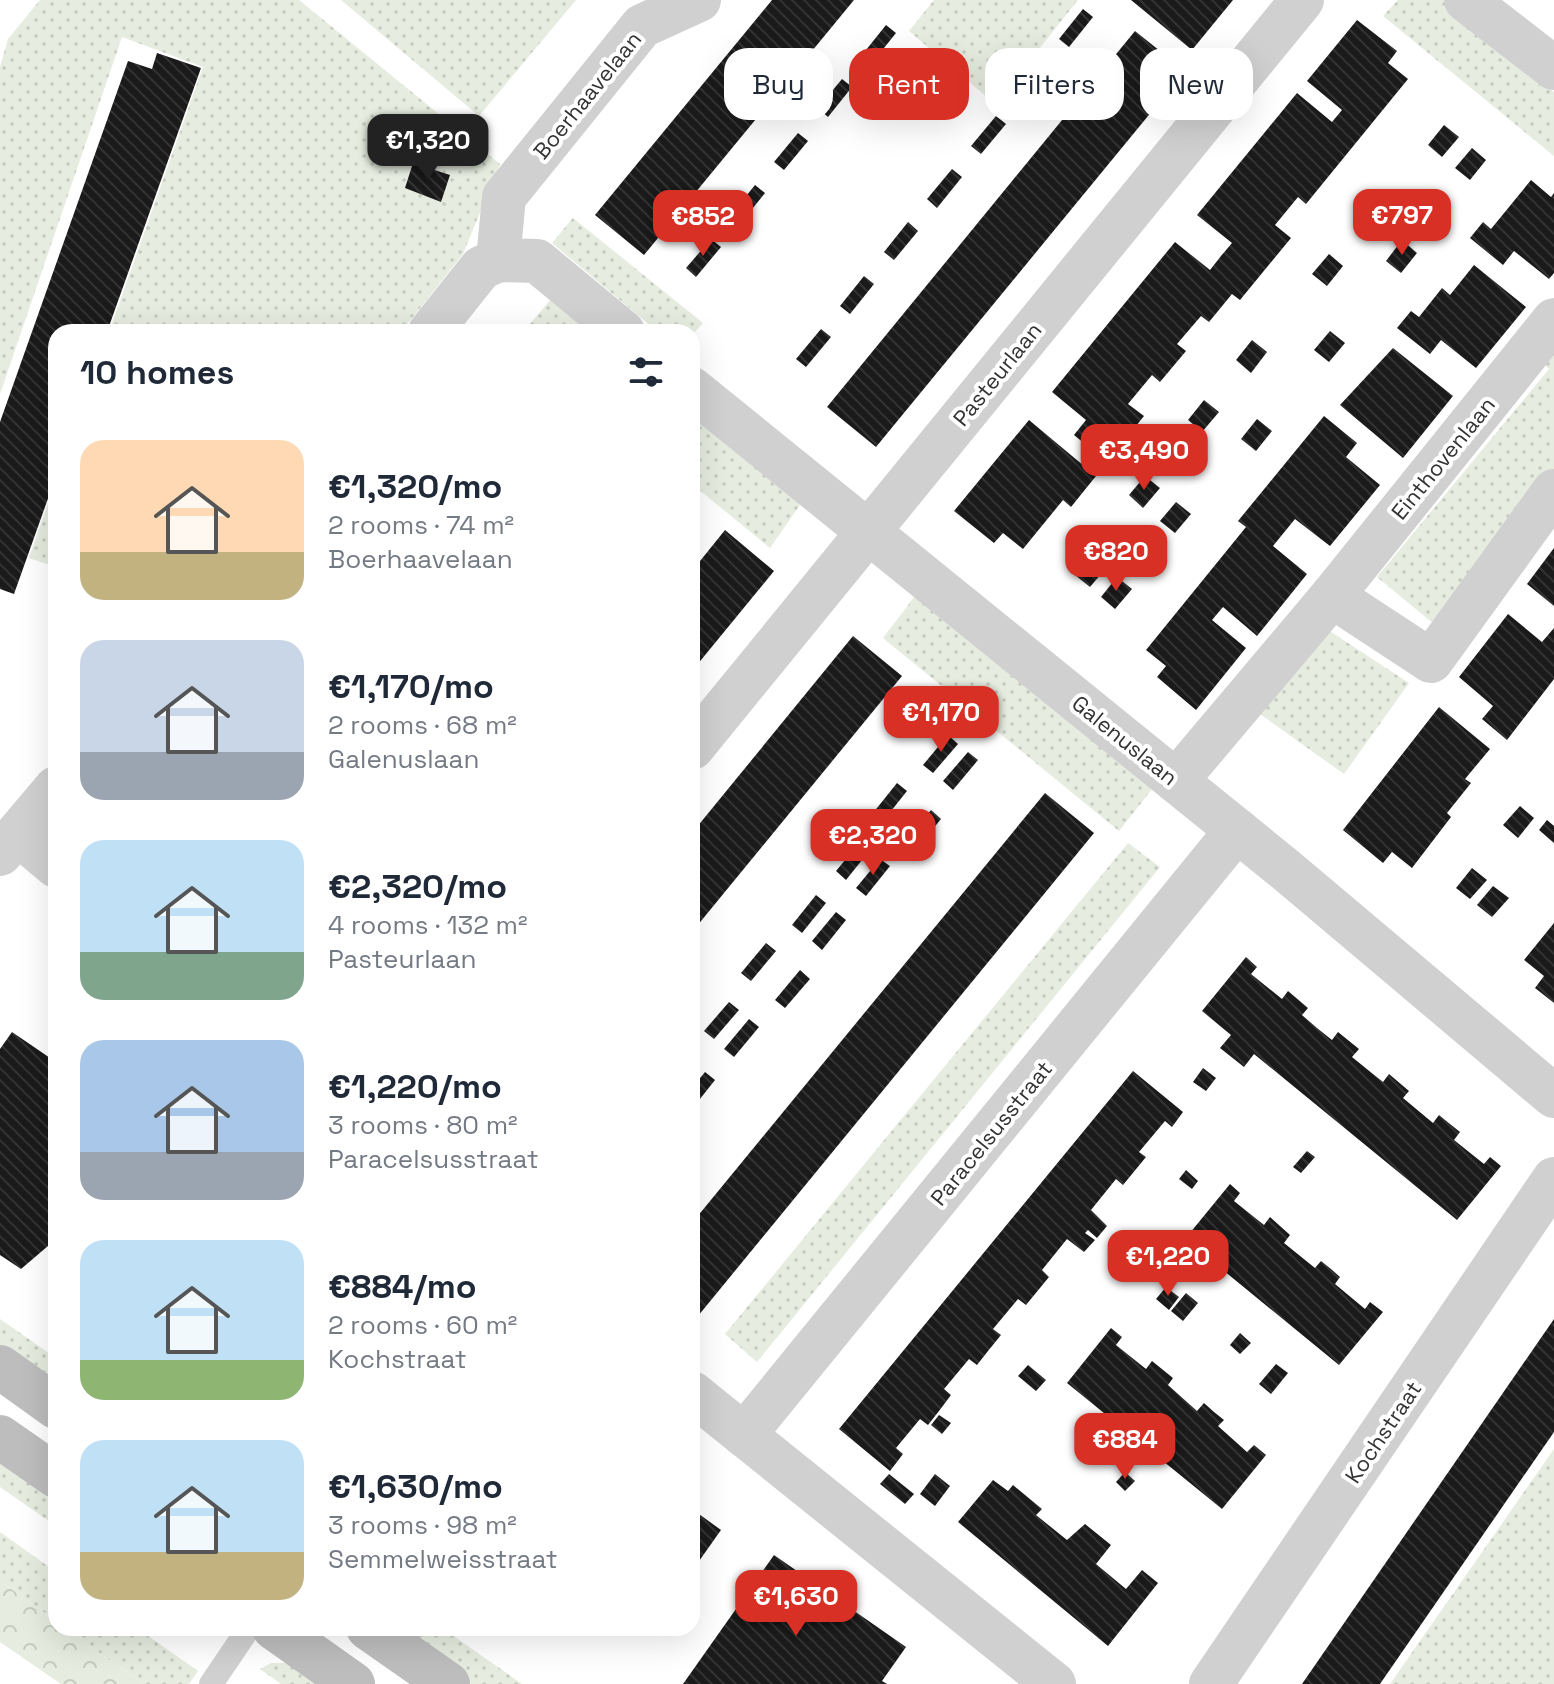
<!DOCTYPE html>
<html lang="en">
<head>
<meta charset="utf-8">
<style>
	:root { --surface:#fff; --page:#f2f2f3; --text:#1f2937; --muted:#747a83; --accent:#d93025 }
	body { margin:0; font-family:"Space Grotesk",sans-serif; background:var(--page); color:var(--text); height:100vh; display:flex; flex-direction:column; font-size:30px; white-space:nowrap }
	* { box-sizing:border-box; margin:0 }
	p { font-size:26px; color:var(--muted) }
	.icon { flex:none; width:44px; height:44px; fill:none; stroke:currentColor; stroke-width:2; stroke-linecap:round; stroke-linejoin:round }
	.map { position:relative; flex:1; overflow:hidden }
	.sheet { position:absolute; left:48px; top:324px; width:652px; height:1312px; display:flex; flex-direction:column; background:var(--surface); border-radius:24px; box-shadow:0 8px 32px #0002 }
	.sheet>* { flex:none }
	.guide { position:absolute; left:724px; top:48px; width:710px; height:72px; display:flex; gap:16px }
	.price { position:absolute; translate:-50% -68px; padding:0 18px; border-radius:16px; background:var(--accent); color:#fff; font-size:26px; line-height:52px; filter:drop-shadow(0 2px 4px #0008) }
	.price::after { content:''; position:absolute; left:50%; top:48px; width:24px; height:18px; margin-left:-12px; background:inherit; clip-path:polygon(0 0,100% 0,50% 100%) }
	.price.active { background:#222; color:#fff }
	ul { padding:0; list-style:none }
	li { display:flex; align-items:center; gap:24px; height:200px; padding:0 32px }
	li span { display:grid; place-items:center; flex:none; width:224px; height:160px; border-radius:24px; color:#555 }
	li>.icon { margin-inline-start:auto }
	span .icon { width:96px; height:96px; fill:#fffc; stroke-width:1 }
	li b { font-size:34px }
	h2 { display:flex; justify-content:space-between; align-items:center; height:96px; padding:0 32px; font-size:34px }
	.pill { padding:0 28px; border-radius:24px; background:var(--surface); box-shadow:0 8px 32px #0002; font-size:28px; line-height:72px }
	.pill.active { background:var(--accent); color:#fff }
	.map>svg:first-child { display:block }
	.grass { fill:url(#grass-dots) }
	.forest { fill:url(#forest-crowns) }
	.building { fill:url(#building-back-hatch) }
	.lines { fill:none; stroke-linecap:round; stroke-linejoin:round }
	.lane { stroke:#d0d0d0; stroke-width:24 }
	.street { stroke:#d0d0d0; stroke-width:44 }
	.secondary { stroke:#bdbdbd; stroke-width:44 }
	.labels { text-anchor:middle; stroke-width:8; stroke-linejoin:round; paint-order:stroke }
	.street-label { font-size:22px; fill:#333; stroke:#fff }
</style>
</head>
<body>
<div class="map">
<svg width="1554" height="1684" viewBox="0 0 1554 1684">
	<defs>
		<pattern id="grass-dots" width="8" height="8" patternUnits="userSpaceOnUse" patternTransform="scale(2)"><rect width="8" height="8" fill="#e6ecdf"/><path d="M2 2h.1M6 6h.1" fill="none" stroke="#c6cbc0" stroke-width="1.8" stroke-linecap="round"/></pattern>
		<pattern id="forest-crowns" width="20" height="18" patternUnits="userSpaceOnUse" patternTransform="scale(2)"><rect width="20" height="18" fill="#e6ecdf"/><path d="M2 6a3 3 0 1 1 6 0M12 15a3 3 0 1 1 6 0" fill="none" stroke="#c6cbc0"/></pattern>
		<pattern id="building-back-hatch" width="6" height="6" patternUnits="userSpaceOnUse" patternTransform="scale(2)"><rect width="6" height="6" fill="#1a1a1a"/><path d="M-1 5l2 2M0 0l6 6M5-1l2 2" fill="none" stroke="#333"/></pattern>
	</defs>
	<rect width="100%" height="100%" fill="#fff"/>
	<!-- grass -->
	<g class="grass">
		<path d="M 40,0 L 299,0 L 500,164 L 463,254 L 401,332 L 109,332 L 203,67 L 122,37 L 0,394 L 0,67 L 8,39 Z"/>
		<path d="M 341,0 L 576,0 L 479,116 Z"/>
		<path d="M 934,0 L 1078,0 L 995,104 L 909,31 Z"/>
		<path d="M 1398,0 L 1444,0 L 1554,92 L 1554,156 L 1383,16 Z"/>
		<path d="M 573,218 L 703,323 L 692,335 L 692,332 L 658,332 L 552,243 Z"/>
		<path d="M 552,298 L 595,332 L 523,332 Z"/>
		<path d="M 1554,341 L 1554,474 L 1440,629 L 1377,577 L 1549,369 L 1539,359 Z"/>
		<path d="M 692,414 L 802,502 L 770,548 L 692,484 Z"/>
		<path d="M 56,481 L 56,567 L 29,558 Z"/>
		<path d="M 915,596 L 1153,788 L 1119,831 L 883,638 Z"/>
		<path d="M 1322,626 L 1409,683 L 1344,774 L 1253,709 Z"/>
		<path d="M 1128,843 L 1160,867 L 757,1362 L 725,1334 Z"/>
		<path d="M 0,1319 L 56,1358 L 56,1390 L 0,1350 Z"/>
		<path d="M 1554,1449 L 1554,1684 L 1390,1684 Z"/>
		<path d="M 0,1452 L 56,1491 L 56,1526 L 0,1487 Z"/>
		<path d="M 0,1532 L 56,1572 L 56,1621 L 0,1581 Z"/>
		<path d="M 65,1628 L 137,1628 L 198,1671 L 189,1684 L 143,1684 Z"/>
		<path d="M 392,1628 L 442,1628 L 522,1684 L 471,1684 Z"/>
		<path d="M 271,1663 L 294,1663 L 329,1684 L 281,1684 L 260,1669 Z"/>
	</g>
	<!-- forest -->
	<path class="forest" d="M 0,1581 L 56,1621 L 56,1628 L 65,1628 L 143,1684 L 61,1684 L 0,1642 Z"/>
	<!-- building -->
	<g class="building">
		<path d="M 772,0 L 854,0 L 644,255 L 595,215 Z"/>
		<path d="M 1131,0 L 1233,0 L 1192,50 Z"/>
		<path d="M 1083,9 L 1093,17 L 1069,47 L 1059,39 Z"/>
		<path d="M 1357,20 L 1397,51 L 1388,63 L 1408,79 L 1306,204 L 1298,197 L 1275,225 L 1291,238 L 1240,300 L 1232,294 L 1209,322 L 1201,316 L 1177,344 L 1186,351 L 1160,382 L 1152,375 L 1128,404 L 1144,416 L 1107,462 L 1074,435 L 1086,420 L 1052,392 L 1175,242 L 1210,270 L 1221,256 L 1232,243 L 1197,215 L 1297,93 L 1332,122 L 1342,110 L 1307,81 Z"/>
		<path d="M 886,25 L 896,33 L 872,63 L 862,55 Z"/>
		<path d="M 1135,31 L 1185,71 L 876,447 L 827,407 Z"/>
		<path d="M 157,53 L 201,68 L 107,332 L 56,332 L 56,476 L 14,594 L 0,589 L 0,422 L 128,61 L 152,69 Z"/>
		<path d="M 1040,63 L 1050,71 L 1025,100 L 1015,92 Z"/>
		<path d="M 842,79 L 852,87 L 828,117 L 818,108 Z"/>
		<path d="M 996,116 L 1006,124 L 981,154 L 971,146 Z"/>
		<path d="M 1444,125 L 1459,137 L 1442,157 L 1428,145 Z"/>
		<path d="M 798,133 L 808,141 L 784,170 L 774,162 Z"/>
		<path d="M 1472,148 L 1486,160 L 1470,180 L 1455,168 Z"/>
		<path d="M 413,163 L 450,175 L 441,202 L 405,188 Z"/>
		<path d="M 952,169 L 962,177 L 937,208 L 927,199 Z"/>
		<path d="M 1531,180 L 1551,197 L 1554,193 L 1554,273 L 1549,279 L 1514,251 L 1503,265 L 1470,238 L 1483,222 L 1491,229 Z"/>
		<path d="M 755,185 L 765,193 L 740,224 L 730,216 Z"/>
		<path d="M 1381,198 L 1395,210 L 1379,230 L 1364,218 Z"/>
		<path d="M 908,222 L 918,231 L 894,260 L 884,252 Z"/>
		<path d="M 711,239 L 721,247 L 696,277 L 686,268 Z"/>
		<path d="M 1402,240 L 1417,253 L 1401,273 L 1386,261 Z"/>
		<path d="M 1329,254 L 1343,266 L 1327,286 L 1312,274 Z"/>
		<path d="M 1474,265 L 1526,307 L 1476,368 L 1441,340 L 1430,354 L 1397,328 L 1411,311 L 1419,317 L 1442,288 L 1450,295 Z"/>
		<path d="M 864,276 L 874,284 L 850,314 L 840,306 Z"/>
		<path d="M 821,329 L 831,337 L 806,367 L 796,359 Z"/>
		<path d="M 1330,331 L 1345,343 L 1329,362 L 1314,350 Z"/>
		<path d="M 1252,340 L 1267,352 L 1251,373 L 1236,360 Z"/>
		<path d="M 1393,348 L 1453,396 L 1403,458 L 1340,405 Z"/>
		<path d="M 1204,400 L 1219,412 L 1202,432 L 1188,420 Z"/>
		<path d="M 1324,416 L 1357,443 L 1346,457 L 1380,485 L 1330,546 L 1295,519 L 1273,546 L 1307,574 L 1257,636 L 1223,607 L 1212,620 L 1246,648 L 1196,710 L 1157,677 L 1166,666 L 1146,650 L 1246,527 L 1238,521 Z"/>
		<path d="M 1257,419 L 1272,431 L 1256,451 L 1241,439 Z"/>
		<path d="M 1029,420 L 1096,476 L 1071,507 L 1063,500 L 1023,549 L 1003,533 L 994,543 L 954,511 Z"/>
		<path d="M 1145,476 L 1160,488 L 1143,508 L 1129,495 Z"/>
		<path d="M 1176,502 L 1191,514 L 1175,533 L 1160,521 Z"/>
		<path d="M 725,530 L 774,571 L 692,671 L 692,571 Z"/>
		<path d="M 1554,548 L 1554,606 L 1527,584 Z"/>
		<path d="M 1091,556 L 1106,568 L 1090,587 L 1075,575 Z"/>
		<path d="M 1117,577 L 1132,589 L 1115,609 L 1101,597 Z"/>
		<path d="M 1508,614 L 1542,642 L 1554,628 L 1554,679 L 1507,740 L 1482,719 L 1493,706 L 1459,677 Z"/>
		<path d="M 853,636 L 902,676 L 692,932 L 692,833 Z"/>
		<path d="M 1439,707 L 1490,749 L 1465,779 L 1471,783 L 1447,813 L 1451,817 L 1412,868 L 1392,852 L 1383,863 L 1343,830 Z"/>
		<path d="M 948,735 L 958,744 L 933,773 L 923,765 Z"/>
		<path d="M 968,752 L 978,760 L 953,790 L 943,781 Z"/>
		<path d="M 897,783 L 907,791 L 883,821 L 873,813 Z"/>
		<path d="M 1045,793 L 1094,833 L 698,1316 L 692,1311 L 692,1223 Z"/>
		<path d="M 1520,806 L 1534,818 L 1518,838 L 1503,825 Z"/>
		<path d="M 931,810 L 941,819 L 917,848 L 907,840 Z"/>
		<path d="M 1547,820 L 1554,826 L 1554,843 L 1539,830 Z"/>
		<path d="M 860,842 L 870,850 L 846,880 L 836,871 Z"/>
		<path d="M 880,859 L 890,866 L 866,896 L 856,888 Z"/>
		<path d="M 1472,868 L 1487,880 L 1470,899 L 1456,888 Z"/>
		<path d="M 1493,886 L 1509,898 L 1492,917 L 1477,905 Z"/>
		<path d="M 816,895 L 826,903 L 802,933 L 792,925 Z"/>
		<path d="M 836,912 L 846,920 L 822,950 L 812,941 Z"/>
		<path d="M 1554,923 L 1554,1003 L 1535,988 L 1544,976 L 1524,960 Z"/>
		<path d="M 766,943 L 776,951 L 751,981 L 741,973 Z"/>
		<path d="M 1246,957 L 1257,967 L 1251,974 L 1282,999 L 1288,991 L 1308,1008 L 1302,1015 L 1317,1028 L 1332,1040 L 1338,1032 L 1359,1049 L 1352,1057 L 1368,1070 L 1383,1082 L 1389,1074 L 1409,1091 L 1403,1098 L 1433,1123 L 1439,1115 L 1450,1124 L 1460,1132 L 1454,1140 L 1484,1164 L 1490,1157 L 1501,1166 L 1457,1220 L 1254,1054 L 1244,1067 L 1220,1048 L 1231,1035 L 1202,1011 Z"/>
		<path d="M 800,970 L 810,979 L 785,1008 L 775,1000 Z"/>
		<path d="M 729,1002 L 739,1010 L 714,1039 L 704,1031 Z"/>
		<path d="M 749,1019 L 759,1027 L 734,1057 L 724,1049 Z"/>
		<path d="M 12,1032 L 56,1062 L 56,1243 L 52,1248 L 48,1246 L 21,1269 L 0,1255 L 0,1049 Z"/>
		<path d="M 1203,1068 L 1216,1078 L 1206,1091 L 1193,1082 Z"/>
		<path d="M 1133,1071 L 1183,1112 L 1172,1127 L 1165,1121 L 1139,1152 L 1146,1157 L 1123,1185 L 1116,1179 L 1091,1210 L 1107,1226 L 1097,1238 L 1088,1230 L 1085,1233 L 1095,1240 L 1084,1252 L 1067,1239 L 1042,1270 L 1049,1277 L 1026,1305 L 1018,1299 L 993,1329 L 1001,1335 L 988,1351 L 977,1365 L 969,1359 L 944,1389 L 951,1395 L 939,1411 L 928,1425 L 920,1419 L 896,1448 L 903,1454 L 890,1471 L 839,1429 Z"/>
		<path d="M 705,1072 L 715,1080 L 692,1109 L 692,1088 Z"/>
		<path d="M 1307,1151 L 1315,1157 L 1301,1173 L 1293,1167 Z"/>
		<path d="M 1186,1170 L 1198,1181 L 1192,1189 L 1179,1179 Z"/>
		<path d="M 1230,1184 L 1240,1193 L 1234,1201 L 1264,1225 L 1270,1217 L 1290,1235 L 1284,1243 L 1315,1268 L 1321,1261 L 1331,1269 L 1340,1277 L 1335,1284 L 1365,1309 L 1370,1302 L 1383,1312 L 1339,1365 L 1185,1239 Z"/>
		<path d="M 1166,1287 L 1179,1297 L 1169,1310 L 1156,1299 Z"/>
		<path d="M 1186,1293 L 1198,1303 L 1183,1321 L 1171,1311 Z"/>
		<path d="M 1554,1319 L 1554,1432 L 1380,1684 L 1302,1684 Z"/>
		<path d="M 1111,1328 L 1122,1337 L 1116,1345 L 1146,1369 L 1152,1361 L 1173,1378 L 1168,1385 L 1197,1411 L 1204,1403 L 1214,1412 L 1224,1420 L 1218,1426 L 1247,1452 L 1254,1445 L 1266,1455 L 1222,1509 L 1067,1383 Z"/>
		<path d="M 1240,1333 L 1251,1343 L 1240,1354 L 1230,1345 Z"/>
		<path d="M 1276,1364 L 1288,1373 L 1271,1394 L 1259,1384 Z"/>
		<path d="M 1028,1365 L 1046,1380 L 1036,1391 L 1018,1376 Z"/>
		<path d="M 939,1415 L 951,1423 L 942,1434 L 931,1425 Z"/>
		<path d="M 1125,1472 L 1135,1481 L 1125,1491 L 1116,1482 Z"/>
		<path d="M 889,1474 L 914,1494 L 905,1504 L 880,1484 Z"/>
		<path d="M 935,1474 L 950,1486 L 935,1506 L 920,1494 Z"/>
		<path d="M 993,1480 L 1008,1491 L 1013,1485 L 1042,1509 L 1036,1515 L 1067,1540 L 1085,1524 L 1111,1545 L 1096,1564 L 1126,1589 L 1142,1570 L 1158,1583 L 1108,1646 L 958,1522 Z"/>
		<path d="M 692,1509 L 721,1530 L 692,1571 Z"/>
		<path d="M 774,1555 L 906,1647 L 882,1681 L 887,1684 L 683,1684 Z"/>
	</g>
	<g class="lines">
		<!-- lane -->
		<path class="lane" d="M 211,1684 L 249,1628"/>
		<!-- street -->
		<g class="street">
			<path d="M 1466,0 L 1554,68"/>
			<path d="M 498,260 L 504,197 L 642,26 L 699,0"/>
			<path d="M 430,332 L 481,268 L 498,260 L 537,261 L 623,332"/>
			<path d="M 692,389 L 1286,870 L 1554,1096"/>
			<path d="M 1332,596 L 1431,661 L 1554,491"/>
			<path d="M 692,748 L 1302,0"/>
			<path d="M 1176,781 L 1332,596 L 1554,320"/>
			<path d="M 18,834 L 56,866"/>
			<path d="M 0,854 L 56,788"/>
			<path d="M 692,1393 L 1054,1684"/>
			<path d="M 744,1435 L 1237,830"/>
			<path d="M 1211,1684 L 1554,1179"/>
		</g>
		<!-- secondary -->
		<g class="secondary">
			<path d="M 0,1367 L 56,1407"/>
			<path d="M 0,1437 L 56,1476"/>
			<path d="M 274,1628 L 353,1684"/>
			<path d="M 368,1628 L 448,1684"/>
		</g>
	</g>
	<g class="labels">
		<!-- street labels -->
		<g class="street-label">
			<text transform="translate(587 95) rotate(-51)" y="8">Boerhaavelaan</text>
			<text transform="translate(997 374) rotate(-51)" y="8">Pasteurlaan</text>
			<text transform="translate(1443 458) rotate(-51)" y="8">Einthovenlaan</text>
			<text transform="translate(1125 740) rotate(39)" y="8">Galenuslaan</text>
			<text transform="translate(991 1133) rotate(-51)" y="8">Paracelsusstraat</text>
			<text transform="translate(1383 1432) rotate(-56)" y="8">Kochstraat</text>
		</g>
	</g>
</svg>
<b class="price active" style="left:428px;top:182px">€1,320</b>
<b class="price" style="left:1402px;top:257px">€797</b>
<b class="price" style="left:703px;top:258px">€852</b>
<b class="price" style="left:1144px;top:492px">€3,490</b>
<b class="price" style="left:1116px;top:593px">€820</b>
<b class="price" style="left:941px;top:754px">€1,170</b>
<b class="price" style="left:873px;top:877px">€2,320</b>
<b class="price" style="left:1168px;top:1298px">€1,220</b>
<b class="price" style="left:1125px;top:1481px">€884</b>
<b class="price" style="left:796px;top:1638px">€1,630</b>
<div class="guide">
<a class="pill">Buy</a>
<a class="pill active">Rent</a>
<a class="pill">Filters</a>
<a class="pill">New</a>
</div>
<section class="sheet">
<h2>10 homes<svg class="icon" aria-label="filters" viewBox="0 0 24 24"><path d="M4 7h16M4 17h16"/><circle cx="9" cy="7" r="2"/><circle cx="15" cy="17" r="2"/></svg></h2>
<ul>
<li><span style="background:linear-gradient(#ffd9b3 70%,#c2b280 0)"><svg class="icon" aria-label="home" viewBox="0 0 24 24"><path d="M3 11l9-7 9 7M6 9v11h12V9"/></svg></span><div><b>€1,320/mo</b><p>2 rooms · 74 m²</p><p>Boerhaavelaan</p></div></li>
<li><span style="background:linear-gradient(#c9d6e8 70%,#9aa5b1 0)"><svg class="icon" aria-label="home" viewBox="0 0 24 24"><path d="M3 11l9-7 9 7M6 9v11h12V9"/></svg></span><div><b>€1,170/mo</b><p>2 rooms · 68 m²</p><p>Galenuslaan</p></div></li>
<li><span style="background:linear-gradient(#bfe0f5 70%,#7fa58c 0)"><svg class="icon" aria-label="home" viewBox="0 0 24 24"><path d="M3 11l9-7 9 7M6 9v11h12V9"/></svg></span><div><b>€2,320/mo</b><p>4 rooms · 132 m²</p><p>Pasteurlaan</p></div></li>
<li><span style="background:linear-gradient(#a9c7e8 70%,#9aa5b1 0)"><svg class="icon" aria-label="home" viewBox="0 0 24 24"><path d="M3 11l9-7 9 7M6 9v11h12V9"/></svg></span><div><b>€1,220/mo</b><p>3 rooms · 80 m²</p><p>Paracelsusstraat</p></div></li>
<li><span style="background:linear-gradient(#bfe0f5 75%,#8fb573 0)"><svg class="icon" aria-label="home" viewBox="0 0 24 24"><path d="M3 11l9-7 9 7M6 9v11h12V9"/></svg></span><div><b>€884/mo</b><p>2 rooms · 60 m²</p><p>Kochstraat</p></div></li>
<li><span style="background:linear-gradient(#bfe0f5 70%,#c2b280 0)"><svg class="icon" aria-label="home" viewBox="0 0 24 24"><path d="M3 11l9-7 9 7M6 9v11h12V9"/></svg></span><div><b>€1,630/mo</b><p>3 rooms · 98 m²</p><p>Semmelweisstraat</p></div></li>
</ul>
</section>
</div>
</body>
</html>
